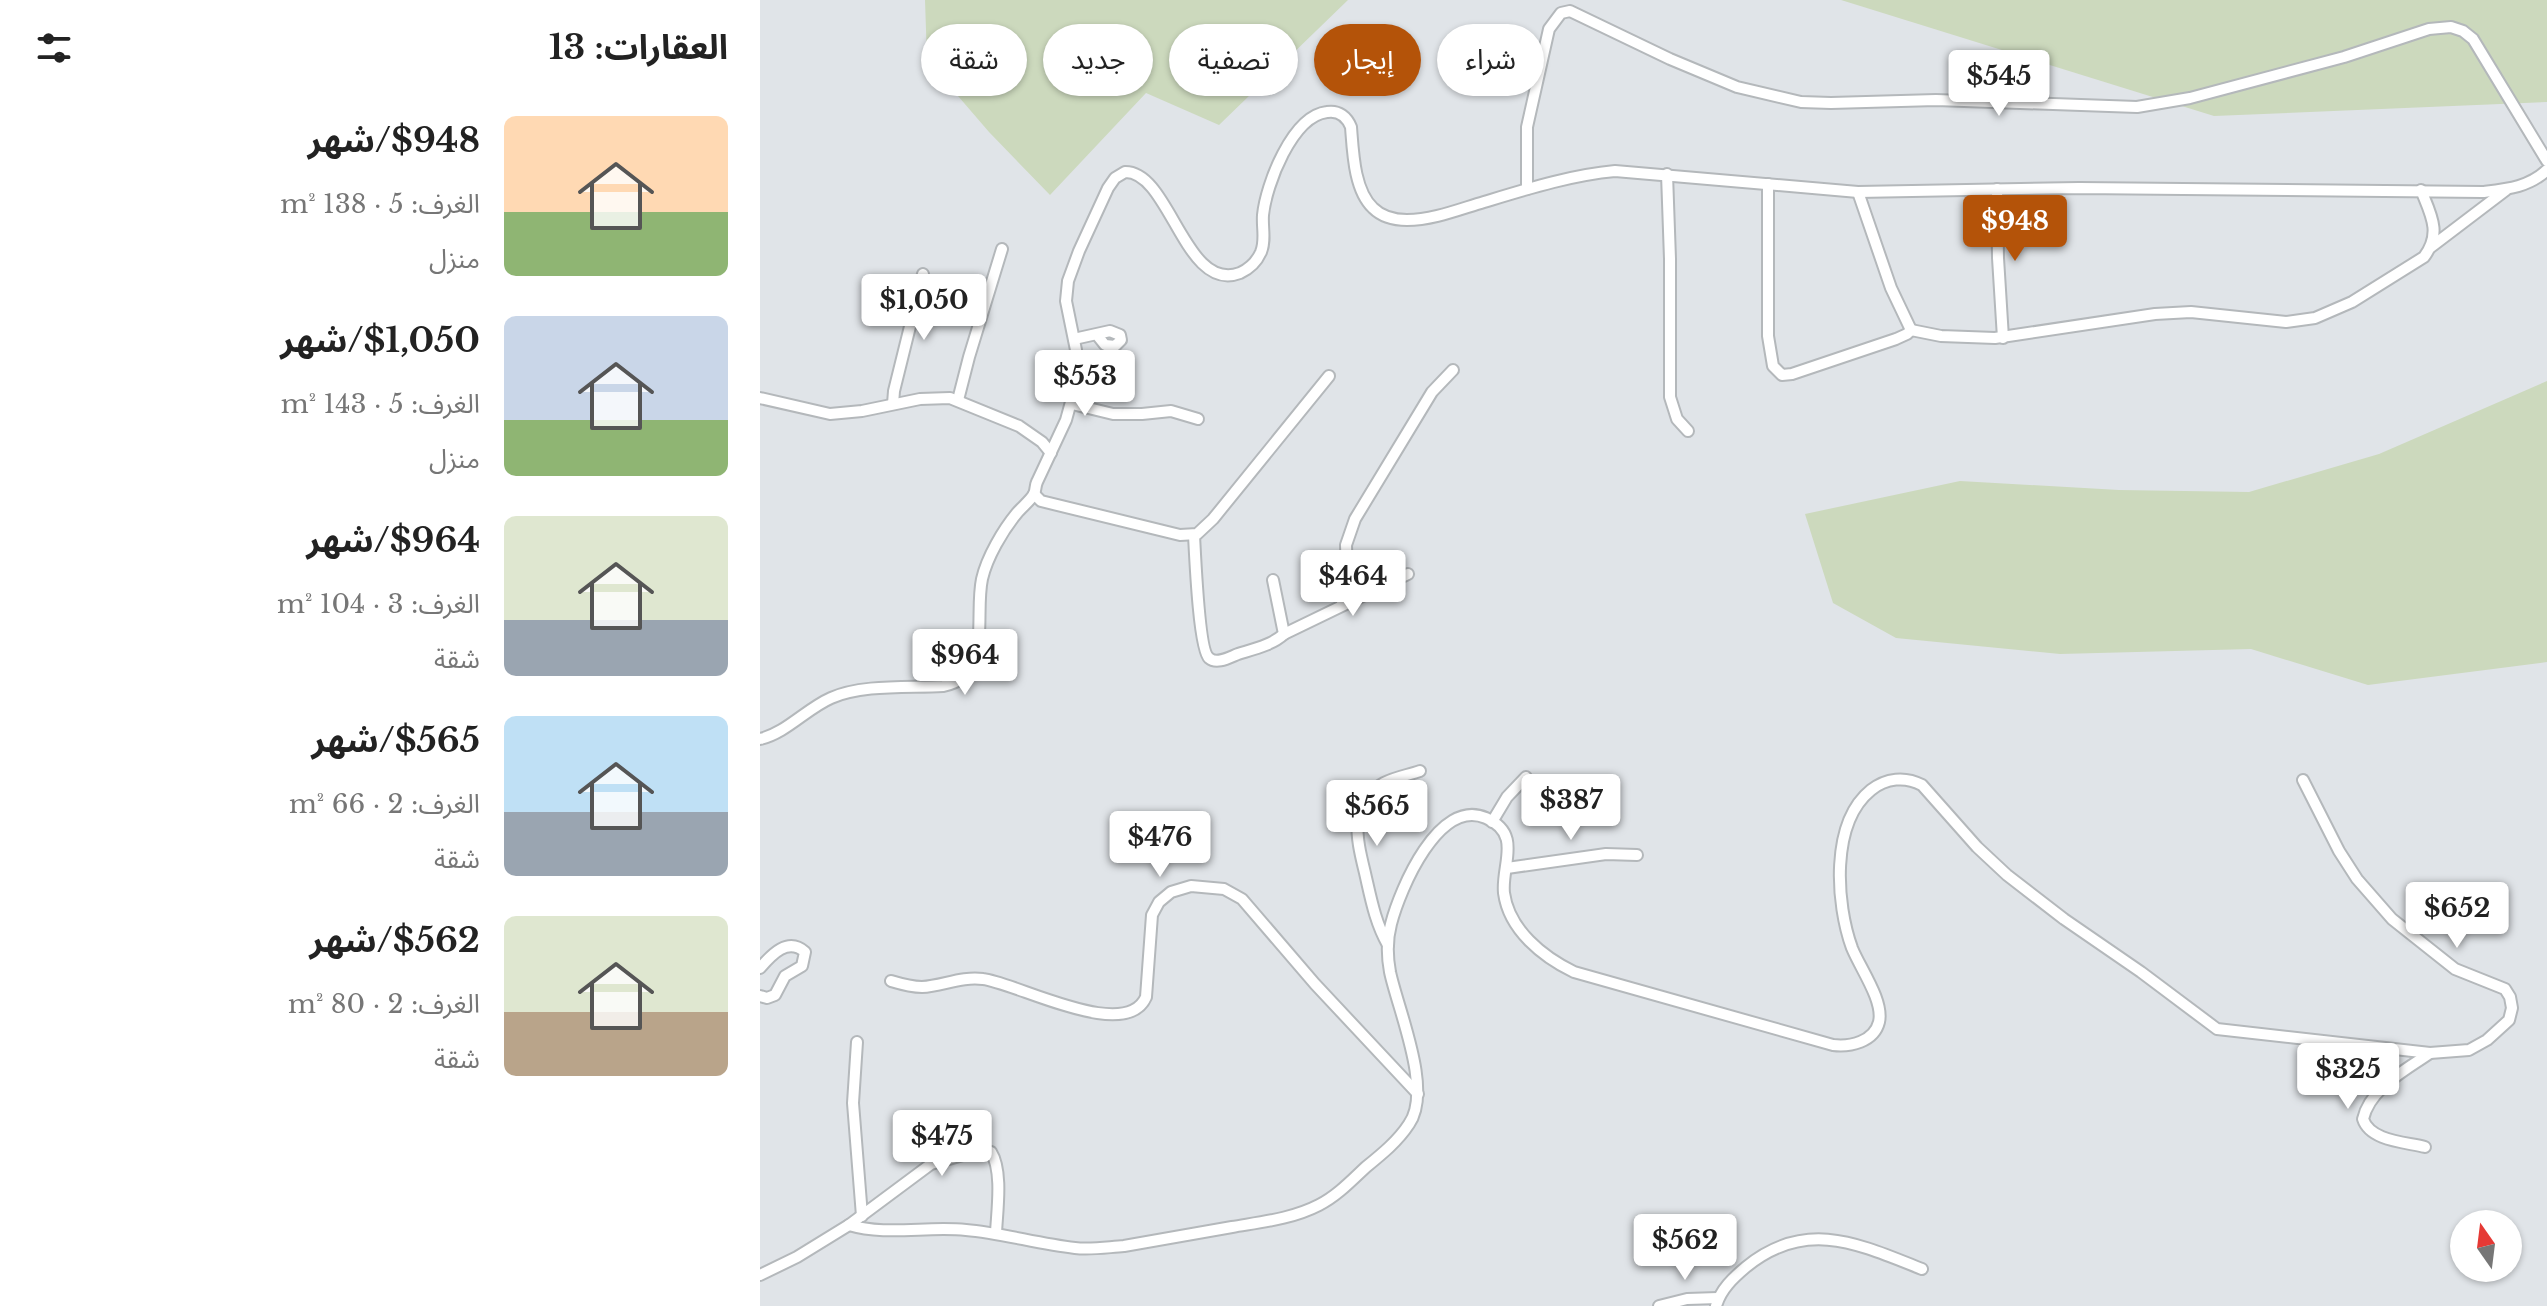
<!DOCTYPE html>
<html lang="ar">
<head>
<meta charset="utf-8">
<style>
	:root { --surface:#fff; --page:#f2f2f2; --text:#222; --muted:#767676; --accent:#b45309 }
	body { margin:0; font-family:"Libre Baskerville","Noto Sans Arabic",serif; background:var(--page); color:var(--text); direction:rtl; height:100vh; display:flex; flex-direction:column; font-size:30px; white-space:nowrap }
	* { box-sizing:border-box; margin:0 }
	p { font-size:26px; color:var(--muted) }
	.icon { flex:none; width:44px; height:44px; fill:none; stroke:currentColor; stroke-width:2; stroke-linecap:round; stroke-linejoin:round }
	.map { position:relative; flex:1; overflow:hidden; direction:ltr }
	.side { display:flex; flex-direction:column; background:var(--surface); width:760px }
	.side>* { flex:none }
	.guide { position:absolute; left:24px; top:24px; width:760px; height:72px; direction:rtl; display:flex; gap:16px }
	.needle { width:52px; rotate:346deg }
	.tools { position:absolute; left:1690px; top:1210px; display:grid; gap:16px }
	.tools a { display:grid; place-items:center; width:72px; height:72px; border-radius:50%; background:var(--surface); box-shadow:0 2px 6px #0004; font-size:40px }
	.price { position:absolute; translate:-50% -68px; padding:0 18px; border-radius:8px; background:#fff; color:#222; font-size:26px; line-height:52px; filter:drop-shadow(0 2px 4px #0008) }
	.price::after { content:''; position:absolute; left:50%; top:48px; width:24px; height:18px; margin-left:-12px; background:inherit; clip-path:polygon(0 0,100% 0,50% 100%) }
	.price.on { background:var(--accent); color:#fff }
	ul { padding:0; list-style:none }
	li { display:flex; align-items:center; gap:24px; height:200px; padding:0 32px }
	li span { display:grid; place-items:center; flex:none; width:224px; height:160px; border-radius:12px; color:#555 }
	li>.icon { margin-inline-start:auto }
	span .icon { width:96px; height:96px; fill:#fffc; stroke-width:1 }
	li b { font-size:34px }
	h2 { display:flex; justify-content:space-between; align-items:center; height:96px; padding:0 32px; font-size:34px }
	.pill { padding:0 28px; border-radius:36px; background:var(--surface); box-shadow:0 2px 6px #0004; font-size:28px; line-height:72px }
	.pill.on { background:var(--accent); color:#fff }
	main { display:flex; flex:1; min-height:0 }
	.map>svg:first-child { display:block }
	.green { fill:#ccd9bd }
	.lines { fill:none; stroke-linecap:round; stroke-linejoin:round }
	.minor-casing { stroke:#b4b8bb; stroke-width:14 }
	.minor { stroke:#fff; stroke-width:10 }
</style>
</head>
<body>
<main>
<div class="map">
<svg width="1787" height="1306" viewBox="0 0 1787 1306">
	<rect width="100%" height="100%" fill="#e0e4e8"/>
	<!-- green -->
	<g class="green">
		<path d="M 165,0 L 588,0 L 459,125 L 386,93 L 290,195 L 229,132 L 167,60 Z"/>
		<path d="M 1081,0 L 1787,0 L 1787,102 L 1454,116 Z"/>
		<path d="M 1787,381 L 1787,662 L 1608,685 L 1491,649 L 1300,654 L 1136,638 L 1073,603 L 1045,514 L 1200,481 L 1359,490 L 1489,492 L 1619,454 Z"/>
	</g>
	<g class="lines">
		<defs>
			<g id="minor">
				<path d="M 907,174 L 910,259 L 910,397 L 917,419 L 928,431"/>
				<path d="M 1008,184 L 1008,336 L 1013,366 L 1022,375 L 1032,374 L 1136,339 L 1147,334 L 1151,330 L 1131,288 L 1098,192"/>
				<path d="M 767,189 L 767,127 L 789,29 L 801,13 L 810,11 L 910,59 L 977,87 L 1041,102 L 1071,103 L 1176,100 L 1377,107 L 1430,98 L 1584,57 L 1669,29 L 1691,27 L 1703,31 L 1713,39 L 1787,161"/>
				<path d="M 1237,189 L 1238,258 L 1243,338"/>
				<path d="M 1671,247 L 1746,190"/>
				<path d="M 1151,330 L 1181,336 L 1235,338 L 1395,314 L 1431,312 L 1526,322 L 1555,318 L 1592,302 L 1664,257 C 1682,233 1671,215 1661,190"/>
				<path d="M 314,339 L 350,331 L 360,335 L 361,340 L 355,346 L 345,345 L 337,335"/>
				<path d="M 0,398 L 70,414 L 102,411 L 160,399 L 190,398 L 259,426 L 282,442 L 291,453"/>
				<path d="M 198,400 L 209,357 L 242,249"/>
				<path d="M 133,404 L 134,391 L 163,274"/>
				<path d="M 312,404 L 353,414 L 382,414 L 411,411 L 438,419"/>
				<path d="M 274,494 L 281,501 L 420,535 L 437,534 L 453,519 L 569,376"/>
				<path d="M 434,535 C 435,553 439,650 449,658 C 457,665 470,657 478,654 C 494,649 512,645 524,634 L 513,580"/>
				<path d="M 587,574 L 616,588"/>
				<path d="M 582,604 L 587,574 L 586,545 L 595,519 L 672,392 L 693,370"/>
				<path d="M 524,634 L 648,574"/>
				<path d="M 0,739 C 26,733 46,709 71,698 C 102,684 149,688 183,686 C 233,677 214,616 222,579 C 227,557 243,530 257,513 C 262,507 271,500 274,494 C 276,490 275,486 277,482 L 306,420 L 317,380 L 316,350 L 306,301 L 308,281 L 319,251 L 348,188 L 355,178 L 365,172 C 410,171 425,294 480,273 C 489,269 497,261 501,252 C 506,240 502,228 503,215 C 506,185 532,116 567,112 C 579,110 587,117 591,127 C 593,152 594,190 613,208 C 622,217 635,220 647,220 C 673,220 700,209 724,202 C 767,189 811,175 855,171 L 1098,192 L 1319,188 L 1723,192 C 1748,189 1769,187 1787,170"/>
				<path d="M 732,822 L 747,797 L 766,777"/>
				<path d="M 747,868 L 846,854 L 877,855"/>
				<path d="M 628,945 C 615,922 611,899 605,873 C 597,840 587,803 624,783 C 635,777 649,775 660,771"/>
				<path d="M 0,968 C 12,954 28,937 45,952 L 42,966 L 25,976 L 15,995 L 7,998 L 0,996"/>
				<path d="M 131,981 C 141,984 151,987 162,987 C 182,986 202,976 223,979 C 257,983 366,1043 386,997 L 392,915 L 399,902 L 411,892 L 431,886 L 464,889 L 482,899 L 555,984 L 658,1094"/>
				<path d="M 97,1042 L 93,1103 L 102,1216"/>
				<path d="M 1665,1147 C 1645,1142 1610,1141 1603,1119 C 1610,1088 1646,1070 1670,1053"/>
				<path d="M 89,1225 C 126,1236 167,1226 206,1230 C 242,1233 278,1244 315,1248 C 331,1250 348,1247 364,1246 C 400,1240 436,1233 472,1227 C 501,1222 532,1219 559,1205 C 577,1196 592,1180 606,1167 C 622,1154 638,1141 649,1124 C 673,1090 638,1010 630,972 C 627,956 627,939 631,924 C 640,889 679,797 726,818 C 763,834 741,865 744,893 C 749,930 783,957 814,972 L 1073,1045 C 1090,1047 1114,1042 1119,1022 C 1124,1001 1100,968 1092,948 C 1076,904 1070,823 1111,790 C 1126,778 1145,776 1162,785 L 1217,847 L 1247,875 L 1304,919 L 1381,972 L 1457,1029 L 1670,1053 L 1709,1050 L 1727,1040 L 1749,1020 L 1752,1008 L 1750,997 L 1745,989 L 1695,969 L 1632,919 L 1597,879 L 1579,851 L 1543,780"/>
				<path d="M 0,1275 L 37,1257 L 89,1225 L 171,1164 L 210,1153 L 224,1150 L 231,1152 C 243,1171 237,1211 236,1233"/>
				<path d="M 899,1306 L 927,1299 L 958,1298"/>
				<path d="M 956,1306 C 961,1289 973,1278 986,1267 C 1046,1218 1099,1244 1162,1269"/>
			</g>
		</defs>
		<!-- minor casing -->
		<use href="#minor" class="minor-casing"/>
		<!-- minor -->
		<use href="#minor" class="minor"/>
	</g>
</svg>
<div class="tools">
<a><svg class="needle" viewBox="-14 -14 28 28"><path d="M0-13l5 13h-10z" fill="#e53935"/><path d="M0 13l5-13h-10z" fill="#767676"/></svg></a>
</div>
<b class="price" style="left:1239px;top:118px">$545</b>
<b class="price on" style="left:1255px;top:263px">$948</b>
<b class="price" style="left:164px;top:342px">$1,050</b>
<b class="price" style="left:325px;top:418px">$553</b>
<b class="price" style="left:593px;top:618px">$464</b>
<b class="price" style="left:205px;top:697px">$964</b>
<b class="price" style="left:811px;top:842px">$387</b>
<b class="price" style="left:617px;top:848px">$565</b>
<b class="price" style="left:400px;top:879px">$476</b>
<b class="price" style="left:1697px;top:950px">$652</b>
<b class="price" style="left:1588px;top:1111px">$325</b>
<b class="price" style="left:182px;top:1178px">$475</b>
<b class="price" style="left:925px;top:1282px">$562</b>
<div class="guide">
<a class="pill">شراء</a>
<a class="pill on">إيجار</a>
<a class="pill">تصفية</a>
<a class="pill">جديد</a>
<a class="pill">شقة</a>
</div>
</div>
<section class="side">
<h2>العقارات: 13<svg class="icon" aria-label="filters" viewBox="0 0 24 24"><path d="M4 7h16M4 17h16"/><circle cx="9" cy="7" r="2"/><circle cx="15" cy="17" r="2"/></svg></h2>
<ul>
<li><span style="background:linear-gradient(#ffd9b3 60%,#8fb573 0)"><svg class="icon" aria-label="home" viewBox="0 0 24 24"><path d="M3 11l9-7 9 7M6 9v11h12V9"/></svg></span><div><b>$948/شهر</b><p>الغرف: 5 · 138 m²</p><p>منزل</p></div></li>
<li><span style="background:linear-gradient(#c9d6e8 65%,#8fb573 0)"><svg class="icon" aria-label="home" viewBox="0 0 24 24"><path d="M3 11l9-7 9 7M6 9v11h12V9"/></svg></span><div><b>$1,050/شهر</b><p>الغرف: 5 · 143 m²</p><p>منزل</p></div></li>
<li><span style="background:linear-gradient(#dfe7d0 65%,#9aa5b1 0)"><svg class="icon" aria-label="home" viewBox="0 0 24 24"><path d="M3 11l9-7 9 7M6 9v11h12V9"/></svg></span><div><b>$964/شهر</b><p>الغرف: 3 · 104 m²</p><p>شقة</p></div></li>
<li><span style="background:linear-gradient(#bfe0f5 60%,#9aa5b1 0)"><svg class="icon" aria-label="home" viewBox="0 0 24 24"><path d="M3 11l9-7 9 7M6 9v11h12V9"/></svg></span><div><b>$565/شهر</b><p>الغرف: 2 · 66 m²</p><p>شقة</p></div></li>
<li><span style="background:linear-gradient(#dfe7d0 60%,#b9a48a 0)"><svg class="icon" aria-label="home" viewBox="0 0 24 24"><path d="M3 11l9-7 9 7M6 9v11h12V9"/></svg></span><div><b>$562/شهر</b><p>الغرف: 2 · 80 m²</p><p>شقة</p></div></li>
</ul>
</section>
</main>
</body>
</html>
